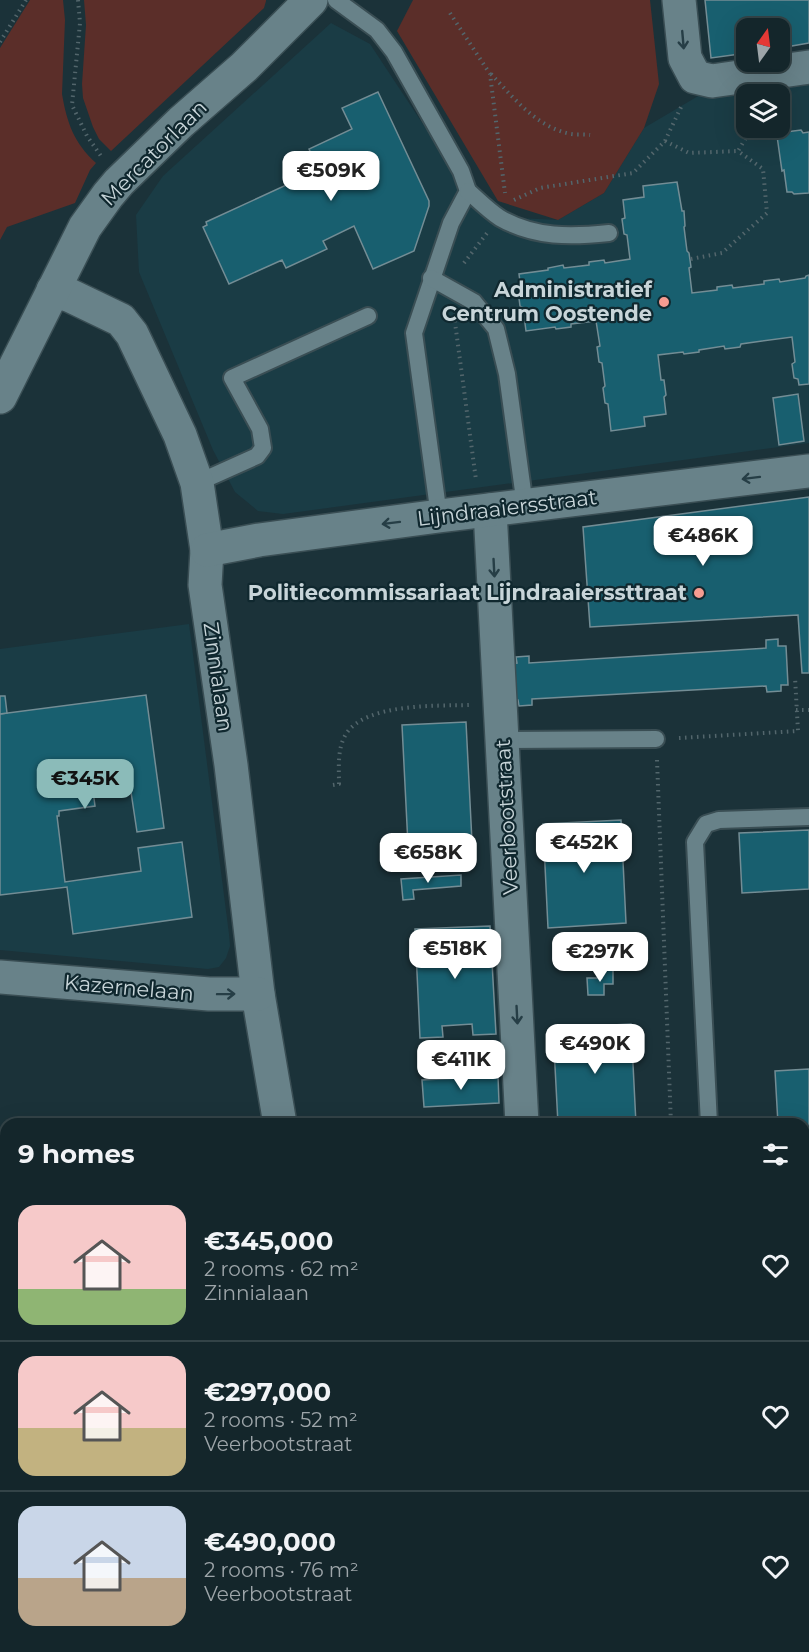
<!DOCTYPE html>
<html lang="en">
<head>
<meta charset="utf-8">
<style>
	:root { --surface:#14262b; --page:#1d2e33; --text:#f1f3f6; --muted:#9da5a9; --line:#334347; --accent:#8bbbb9 }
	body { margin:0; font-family:Montserrat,sans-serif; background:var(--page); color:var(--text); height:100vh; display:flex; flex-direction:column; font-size:22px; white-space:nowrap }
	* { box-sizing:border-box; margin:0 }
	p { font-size:20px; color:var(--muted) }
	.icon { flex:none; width:33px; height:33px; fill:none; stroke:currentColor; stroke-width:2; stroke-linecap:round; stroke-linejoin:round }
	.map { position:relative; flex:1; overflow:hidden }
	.panel { position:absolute; left:0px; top:1118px; width:810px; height:536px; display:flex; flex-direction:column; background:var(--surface); border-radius:18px 18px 0 0; box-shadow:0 6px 24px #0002,0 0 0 2px var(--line) }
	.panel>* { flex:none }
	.needle { width:39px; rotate:14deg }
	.tools { position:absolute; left:736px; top:18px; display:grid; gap:12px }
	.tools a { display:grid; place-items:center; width:54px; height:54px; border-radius:12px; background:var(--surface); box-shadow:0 6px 24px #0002,0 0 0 2px var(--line); font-size:30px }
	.price { position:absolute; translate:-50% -51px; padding:0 14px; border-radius:12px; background:#fff; color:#222; font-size:20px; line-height:39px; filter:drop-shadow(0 2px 3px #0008) }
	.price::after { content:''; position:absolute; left:50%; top:36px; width:18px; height:14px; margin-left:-9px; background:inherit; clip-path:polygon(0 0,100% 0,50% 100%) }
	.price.selected { background:var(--accent); color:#111 }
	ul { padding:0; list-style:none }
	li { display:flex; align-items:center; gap:18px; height:150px; padding:0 18px }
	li+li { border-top:2px solid var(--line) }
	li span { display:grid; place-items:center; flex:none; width:168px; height:120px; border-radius:18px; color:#555 }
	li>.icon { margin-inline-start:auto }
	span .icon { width:72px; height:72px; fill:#fffc; stroke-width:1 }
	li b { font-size:26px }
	h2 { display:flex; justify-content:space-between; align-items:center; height:72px; padding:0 18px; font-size:26px }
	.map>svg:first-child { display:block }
	.built { fill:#1a3c45; fill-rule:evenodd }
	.green { fill:#5b2e29 }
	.water { fill:#340000 }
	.building { fill:#185f6f; stroke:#738d95; stroke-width:1.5 }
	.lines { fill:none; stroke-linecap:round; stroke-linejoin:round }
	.lane-casing { stroke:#3a4e54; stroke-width:20 }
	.street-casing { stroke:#3a4e54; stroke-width:36 }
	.path { stroke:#53666c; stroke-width:4; stroke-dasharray:1.5 4.5; stroke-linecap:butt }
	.lane { stroke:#688289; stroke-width:16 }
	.street { stroke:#688289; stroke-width:33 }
	.oneway { stroke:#263e46 }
	.poi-dot { fill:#f59c91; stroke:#10282f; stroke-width:2 }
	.labels { text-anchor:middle; stroke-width:4.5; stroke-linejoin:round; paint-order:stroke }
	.street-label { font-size:21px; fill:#c8d5d9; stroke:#10282f }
	.poi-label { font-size:21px; font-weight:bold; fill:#c8d5d9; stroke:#10282f; text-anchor:end }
</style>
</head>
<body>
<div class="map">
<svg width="809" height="1652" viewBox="0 0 809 1652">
	<rect width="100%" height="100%" fill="#1b3239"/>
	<!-- built -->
	<g class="built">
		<path d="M 331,23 L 370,44 L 483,215 L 499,217 L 558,220 L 604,193 L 644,128 L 705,92 L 809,78 L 809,443 L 283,514 L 258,511 L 235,492 L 213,450 L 139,272 L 136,215 L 163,176 ZM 747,94 L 780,94 L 780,128 L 747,128 Z"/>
		<path d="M 189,624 L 229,934 L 230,946 L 226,958 L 219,967 L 208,969 L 0,950 L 0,649 Z"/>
		<path d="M 0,1610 L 6,1610 L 6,1647 L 204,1647 L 202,1652 L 0,1652 Z"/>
	</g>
	<!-- green -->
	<g class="green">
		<path d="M 30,0 L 63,0 L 65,20 L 62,94 C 67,123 74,143 96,163 L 90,170 L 75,203 L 7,227 L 0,240 L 0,48 Z"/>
		<path d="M 84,0 L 266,0 L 266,1 L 264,8 L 111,151 L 99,139 L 93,127 L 83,98 L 82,84 L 86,25 Z"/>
		<path d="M 413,0 L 650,0 L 659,84 L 644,128 L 604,193 L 558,220 L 498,201 L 397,31 Z"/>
		<path d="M 6,1377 L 6,1488 L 0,1493 L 0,1382 Z"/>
		<path d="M 0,1525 L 6,1526 L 6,1589 L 0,1588 Z"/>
		<path d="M 804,1550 L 809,1552 L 809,1652 L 227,1652 L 230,1647 L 804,1647 Z"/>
	</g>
	<!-- water -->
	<path class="water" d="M 312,1647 L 763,1647 L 767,1652 L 306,1652 Z"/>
	<!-- building -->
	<g class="building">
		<path d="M 705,0 L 809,0 L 809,43 L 780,48 L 780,28 L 747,28 L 747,53 L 711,58 Z"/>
		<path d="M 378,92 L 429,201 L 429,206 L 414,251 L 373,269 L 354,226 L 323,241 L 327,249 L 286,268 L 282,260 L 229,284 L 203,227 L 207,225 L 206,222 L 319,170 L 309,149 L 352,129 L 342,108 Z"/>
		<path d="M 801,130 L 803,133 L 809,132 L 809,193 L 794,194 L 792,192 L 787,192 L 784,170 L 782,171 L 777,136 L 785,135 L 786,132 Z"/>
		<path d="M 677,182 L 682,211 L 684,211 L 685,226 L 684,227 L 687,251 L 689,253 L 691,267 L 689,268 L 692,293 L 717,290 L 717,287 L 732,285 L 733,288 L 764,284 L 764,281 L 779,279 L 780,282 L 805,278 L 806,276 L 809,275 L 809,384 L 799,385 L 798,379 L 794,378 L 792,364 L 795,362 L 792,337 L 741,344 L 740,347 L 725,349 L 724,346 L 699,350 L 699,352 L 684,354 L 683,352 L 658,355 L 661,380 L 664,380 L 666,395 L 664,397 L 666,414 L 644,417 L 645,426 L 611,431 L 608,404 L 605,403 L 603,388 L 605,386 L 602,363 L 599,362 L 597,347 L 600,346 L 596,321 L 571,324 L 571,327 L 556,329 L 555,327 L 526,331 L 523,308 L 520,306 L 519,298 L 522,297 L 519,274 L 548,270 L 548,268 L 563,265 L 564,268 L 589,265 L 589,262 L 604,260 L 605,263 L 630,259 L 627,235 L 624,234 L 622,219 L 625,218 L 623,200 L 644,197 L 643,186 Z"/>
		<path d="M 798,394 L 804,441 L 779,445 L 773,398 Z"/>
		<path d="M 809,497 L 809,673 L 802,673 L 798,615 L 590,627 L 583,527 Z"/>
		<path d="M 778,639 L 778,646 L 786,646 L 788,685 L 781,685 L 781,691 L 767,692 L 766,686 L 532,699 L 532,705 L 519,706 L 518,700 L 511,700 L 509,664 L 517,663 L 516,657 L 529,656 L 529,663 L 766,648 L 766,640 Z"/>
		<path d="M 146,695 L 164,828 L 137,832 L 128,772 L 100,776 L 99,773 L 91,775 L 95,806 L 59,811 L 59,816 L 57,816 L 65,882 L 141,871 L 138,848 L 182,842 L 192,917 L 73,934 L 67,887 L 0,895 L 0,714 Z"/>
		<path d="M 0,696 L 5,696 L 7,713 L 0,714 Z"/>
		<path d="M 466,722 L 472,842 L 408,845 L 402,725 Z"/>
		<path d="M 621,820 L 626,923 L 548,928 L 543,824 Z"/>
		<path d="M 809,830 L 809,889 L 742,893 L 739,833 Z"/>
		<path d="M 461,875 L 461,886 L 413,890 L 414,899 L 403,900 L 401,879 Z"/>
		<path d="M 490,926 L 496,1034 L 473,1035 L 472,1024 L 442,1026 L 443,1037 L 420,1038 L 415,929 Z"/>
		<path d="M 602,969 L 613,969 L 613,984 L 604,984 L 604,995 L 588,995 L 587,978 L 602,978 Z"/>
		<path d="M 631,1024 L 636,1124 L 558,1124 L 553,1028 Z"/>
		<path d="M 809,1069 L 809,1129 L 804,1130 L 804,1124 L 778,1124 L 775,1071 Z"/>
		<path d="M 498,1076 L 499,1103 L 424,1107 L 422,1080 Z"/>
		<path d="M 0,1277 L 6,1284 L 6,1329 L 0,1335 Z"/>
		<path d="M 0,1621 L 6,1622 L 6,1647 L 83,1647 L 82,1652 L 0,1652 Z"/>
	</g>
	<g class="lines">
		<defs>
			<g id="lane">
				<path d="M 336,0 L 377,30 L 394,52 L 461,171 L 468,191 L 451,223 L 414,333 L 439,516"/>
				<path d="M 468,191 C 478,200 489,211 500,218 C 535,238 571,237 609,233"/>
				<path d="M 431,278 L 474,302 L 496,329 L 507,374 L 525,506"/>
				<path d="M 197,483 L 257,456 L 263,448 L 260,429 L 232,378 L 368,316"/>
				<path d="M 503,740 L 656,739"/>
				<path d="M 709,1124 L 695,842 L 706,824 L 719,820 L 809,817"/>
				<path d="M 804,1155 L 809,1155"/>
			</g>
			<g id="street">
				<path d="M 679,0 L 685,58 L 695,77 L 712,81 L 809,67"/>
				<path d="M 53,290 L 71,296 L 121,320 L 132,334 L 180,435 L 197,483 L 207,550 L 205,585 L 231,765 L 258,994 L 280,1124"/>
				<path d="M 0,397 L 85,227 L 108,195 L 119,182 L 181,122 L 244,67 L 311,0"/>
				<path d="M 490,510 L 522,1124"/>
				<path d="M 207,550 L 259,540 L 439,516 L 809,471"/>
				<path d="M 0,977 L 209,994 L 258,994"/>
				<path d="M 804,1532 L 809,1535"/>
				<path d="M 219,1652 L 221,1647"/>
			</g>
		</defs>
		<!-- lane casing -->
		<use href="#lane" class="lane-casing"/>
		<!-- street casing -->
		<use href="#street" class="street-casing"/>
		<!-- path -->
		<g class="path">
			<path d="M 78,0 L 80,23 L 72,105 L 87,136 L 101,156"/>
			<path d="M 450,13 L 490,74 L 505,193"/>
			<path d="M 0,42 L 26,0"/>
			<path d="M 491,74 C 514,98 536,127 571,134 C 577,135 584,134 590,135"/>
			<path d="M 736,109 L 747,117"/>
			<path d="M 665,141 L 689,153 L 738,151"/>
			<path d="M 514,200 L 540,188 L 633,173 L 665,141 L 682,105"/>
			<path d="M 691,259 L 722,253 L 767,213 L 763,169 L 738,151 L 752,128"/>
			<path d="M 464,263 L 487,233"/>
			<path d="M 454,315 L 476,480"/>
			<path d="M 796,710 L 809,710"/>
			<path d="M 679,738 L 798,731 L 795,677"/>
			<path d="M 657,760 L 671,1124"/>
			<path d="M 333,785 L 339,784 C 339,767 337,749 346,734 C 366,703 436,706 469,705"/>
			<path d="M 0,1591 L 6,1592"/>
			<path d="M 784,1647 L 788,1652"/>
			<path d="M 290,1652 L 294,1647"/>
		</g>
		<!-- lane -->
		<use href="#lane" class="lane"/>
		<!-- street -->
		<use href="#street" class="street"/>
	</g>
	<!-- one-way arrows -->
	<defs><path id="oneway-shaft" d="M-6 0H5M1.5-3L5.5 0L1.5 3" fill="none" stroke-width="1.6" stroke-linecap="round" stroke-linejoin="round" transform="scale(1.5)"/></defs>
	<g class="oneway">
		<use href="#oneway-shaft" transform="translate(683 40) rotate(85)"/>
		<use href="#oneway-shaft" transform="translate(751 478) rotate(173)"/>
		<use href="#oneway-shaft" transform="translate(391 523) rotate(173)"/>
		<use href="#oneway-shaft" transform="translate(494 568) rotate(87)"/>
		<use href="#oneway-shaft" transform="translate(226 994) rotate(-1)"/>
		<use href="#oneway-shaft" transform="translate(517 1015) rotate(87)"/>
	</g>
	<!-- markers -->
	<g class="poi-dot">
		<circle cx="664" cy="302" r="6"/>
		<circle cx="699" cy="593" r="6"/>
	</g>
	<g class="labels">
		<!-- street labels -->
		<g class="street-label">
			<text transform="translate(154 153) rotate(-45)" y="7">Mercatorlaan</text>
			<text transform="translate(507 508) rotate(-7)" y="7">Lijndraaiersstraat</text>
			<text transform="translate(218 677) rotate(82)" y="7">Zinnialaan</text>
			<text transform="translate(507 817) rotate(-93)" y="7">Veerbootstraat</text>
			<text transform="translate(129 988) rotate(5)" y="7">Kazernelaan</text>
		</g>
		<!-- poi labels -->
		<g class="poi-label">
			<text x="652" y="297">Administratief<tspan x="652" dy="24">Centrum Oostende</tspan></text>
			<text x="687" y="600">Politiecommissariaat Lijndraaierssttraat</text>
		</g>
	</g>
</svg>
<div class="tools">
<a><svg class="needle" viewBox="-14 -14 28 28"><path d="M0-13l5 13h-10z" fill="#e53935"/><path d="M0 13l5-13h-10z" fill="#9da5a9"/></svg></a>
<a><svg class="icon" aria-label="layers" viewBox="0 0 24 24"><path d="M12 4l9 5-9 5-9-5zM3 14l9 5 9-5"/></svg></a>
</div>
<b class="price" style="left:331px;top:202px">€509K</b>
<b class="price" style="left:703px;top:567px">€486K</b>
<b class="price selected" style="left:85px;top:810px">€345K</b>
<b class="price" style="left:584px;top:874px">€452K</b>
<b class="price" style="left:428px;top:884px">€658K</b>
<b class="price" style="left:455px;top:980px">€518K</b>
<b class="price" style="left:600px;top:983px">€297K</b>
<b class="price" style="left:595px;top:1075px">€490K</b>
<b class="price" style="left:461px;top:1091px">€411K</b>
<section class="panel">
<h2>9 homes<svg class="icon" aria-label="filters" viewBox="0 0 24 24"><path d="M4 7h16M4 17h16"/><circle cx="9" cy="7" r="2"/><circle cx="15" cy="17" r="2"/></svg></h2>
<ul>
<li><span style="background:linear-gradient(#f6c9c9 70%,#8fb573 0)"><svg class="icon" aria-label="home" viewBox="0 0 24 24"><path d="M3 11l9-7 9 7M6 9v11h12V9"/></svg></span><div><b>€345,000</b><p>2 rooms · 62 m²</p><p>Zinnialaan</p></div><svg class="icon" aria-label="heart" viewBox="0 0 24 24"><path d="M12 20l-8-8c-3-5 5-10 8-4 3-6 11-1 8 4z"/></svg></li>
<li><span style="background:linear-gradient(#f6c9c9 60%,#c2b280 0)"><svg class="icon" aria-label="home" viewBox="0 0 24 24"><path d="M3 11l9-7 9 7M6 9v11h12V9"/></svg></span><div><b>€297,000</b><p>2 rooms · 52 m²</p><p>Veerbootstraat</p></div><svg class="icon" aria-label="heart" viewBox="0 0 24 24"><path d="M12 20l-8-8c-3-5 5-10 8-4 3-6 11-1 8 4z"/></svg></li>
<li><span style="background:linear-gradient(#c9d6e8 60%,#b9a48a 0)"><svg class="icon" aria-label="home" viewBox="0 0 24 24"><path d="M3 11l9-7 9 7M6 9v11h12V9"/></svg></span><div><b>€490,000</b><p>2 rooms · 76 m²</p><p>Veerbootstraat</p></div><svg class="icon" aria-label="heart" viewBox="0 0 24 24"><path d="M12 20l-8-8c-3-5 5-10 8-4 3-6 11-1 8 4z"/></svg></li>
</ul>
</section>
</div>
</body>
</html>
